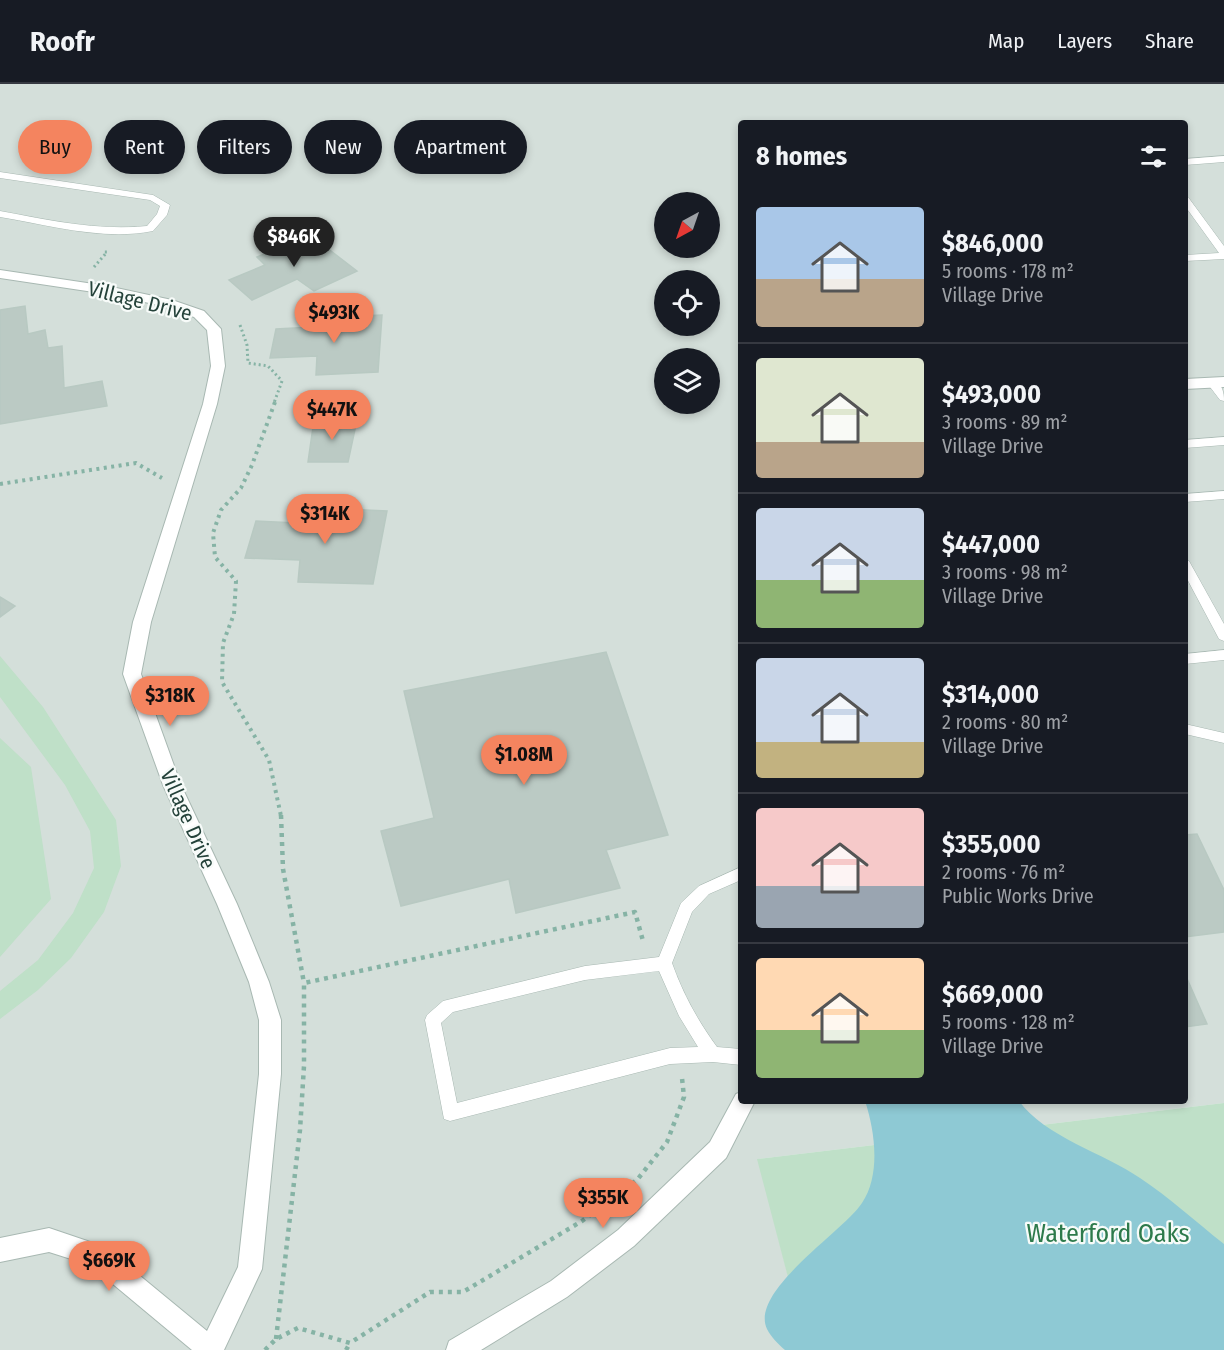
<!DOCTYPE html>
<html lang="en">
<head>
<meta charset="utf-8">
<style>
	:root { --surface:#171b24; --page:#242831; --text:#f1f3f6; --muted:#9ea1a6; --line:#363941; --accent:#f4845f }
	body { margin:0; font-family:"Fira Sans Condensed",sans-serif; background:var(--page); color:var(--text); height:100vh; display:flex; flex-direction:column; font-size:22px; white-space:nowrap }
	* { box-sizing:border-box; margin:0 }
	p { font-size:20px; color:var(--muted) }
	.icon { flex:none; width:33px; height:33px; fill:none; stroke:currentColor; stroke-width:2; stroke-linecap:round; stroke-linejoin:round }
	.map { position:relative; flex:1; overflow:hidden }
	.drawer { position:absolute; left:738px; top:36px; width:450px; height:984px; display:flex; flex-direction:column; background:var(--surface); border-radius:6px; box-shadow:0 3px 9px #0003 }
	.drawer>* { flex:none }
	.banner { position:absolute; left:18px; top:36px; width:570px; height:54px; display:flex; gap:12px }
	.needle { width:39px; rotate:220deg }
	.fabs { position:absolute; left:654px; top:108px; display:grid; gap:12px }
	.fabs a { display:grid; place-items:center; width:66px; height:66px; border-radius:50%; background:var(--surface); box-shadow:0 3px 9px #0003; font-size:30px }
	.price { position:absolute; translate:-50% -51px; padding:0 14px; border-radius:21px; background:var(--accent); color:#111; font-size:20px; line-height:39px; filter:drop-shadow(0 2px 3px #0008) }
	.price::after { content:''; position:absolute; left:50%; top:36px; width:18px; height:14px; margin-left:-9px; background:inherit; clip-path:polygon(0 0,100% 0,50% 100%) }
	.price.selected { background:#222; color:#fff }
	ul { padding:0; list-style:none }
	li { display:flex; align-items:center; gap:18px; height:150px; padding:0 18px }
	li+li { border-top:2px solid var(--line) }
	li span { display:grid; place-items:center; flex:none; width:168px; height:120px; border-radius:6px; color:#555 }
	li>.icon { margin-inline-start:auto }
	span .icon { width:72px; height:72px; fill:#fffc; stroke-width:1 }
	li b { font-size:26px }
	h2 { display:flex; justify-content:space-between; align-items:center; height:72px; padding:0 18px; font-size:26px }
	.chip { padding:0 21px; border-radius:27px; background:var(--surface); box-shadow:0 3px 9px #0003; font-size:21px; line-height:54px }
	.chip.selected { background:var(--accent); color:#111 }
	header { display:flex; align-items:center; gap:36px; box-sizing:border-box; height:84px; padding:0 30px; background:var(--surface); border-bottom:2px solid var(--line) }
	header strong { font-size:28px }
	nav { display:flex; gap:33px; margin-inline-start:auto; font-size:21px }
	.map>svg:first-child { display:block }
	.built { fill:#d4dfda; fill-rule:evenodd }
	.green { fill:#bfe0c8 }
	.water { fill:#8ec9d4 }
	.building { fill:#bbcac4; stroke:#b8c9c2; stroke-width:1.5 }
	.lines { fill:none; stroke-linecap:round; stroke-linejoin:round }
	.lane-casing { stroke:#a8b8b2; stroke-width:1 }
	.street-casing { stroke:#a8b8b2; stroke-width:2 }
	.path-far2 { stroke:#86b3a5; stroke-width:3; stroke-dasharray:2 3; stroke-linecap:butt }
	.path-far1 { stroke:#86b3a5; stroke-width:4; stroke-dasharray:3 4.5; stroke-linecap:butt }
	.path { stroke:#86b3a5; stroke-width:4.5; stroke-dasharray:4 5; stroke-linecap:butt }
	.lane { fill:#fff; fill-rule:evenodd }
	.street { fill:#fff; fill-rule:evenodd }
	.labels { text-anchor:middle; stroke-width:4.5; stroke-linejoin:round; paint-order:stroke }
	.street-label { font-size:21px; fill:#24423a; stroke:#f7fbf9 }
	.near-park-label { font-size:26px; fill:#2d7a4b; stroke:#f7fbf9 }
</style>
</head>
<body>
<header>
<strong>Roofr</strong>
<nav><a>Map</a><a>Layers</a><a>Share</a></nav>
</header>
<div class="map">
<svg width="1224" height="1266" viewBox="0 0 1224 1266">
	<rect width="100%" height="100%" fill="#e6efeb"/>
	<!-- built -->
	<path class="built" d="M 0,0 L 1224,0 L 1224,1019 L 758,1075 L 807,1266 L 0,1266 ZM 741,39 L 1185,39 L 1185,1017 L 741,1017 ZM 664,118 L 710,118 L 710,164 L 664,164 ZM 664,196 L 710,196 L 710,242 L 664,242 ZM 664,274 L 710,274 L 710,320 L 664,320 Z"/>
	<!-- green -->
	<g class="green">
		<path d="M 0,572 L 43,623 L 116,736 L 121,782 L 104,828 L 71,874 L 38,906 L 0,935 L 0,907 L 38,876 L 73,829 L 94,784 L 90,747 L 65,701 L 0,613 Z"/>
		<path d="M 0,654 L 31,683 L 51,815 L 0,873 Z"/>
		<path d="M 1224,1019 L 1224,1266 L 807,1266 L 757,1075 Z"/>
	</g>
	<!-- water -->
	<path class="water" d="M 865,1017 L 1019,1017 C 1045,1053 1104,1069 1140,1094 C 1169,1113 1196,1138 1224,1160 L 1224,1266 L 785,1266 C 778,1260 771,1253 767,1245 C 749,1207 844,1147 862,1119 C 881,1091 875,1047 865,1017 Z"/>
	<!-- building -->
	<g class="building">
		<path d="M 310,151 L 357,187 L 314,207 L 297,195 L 252,216 L 229,196 L 265,181 L 257,173 Z"/>
		<path d="M 25,222 L 28,250 L 45,246 L 48,264 L 62,262 L 64,304 L 102,297 L 107,322 L 0,340 L 0,226 Z"/>
		<path d="M 382,231 L 378,288 L 316,291 L 317,272 L 270,274 L 276,245 L 313,243 L 314,234 Z"/>
		<path d="M 314,336 L 357,336 L 348,378 L 308,378 Z"/>
		<path d="M 321,424 L 387,427 L 373,500 L 298,498 L 300,476 L 245,474 L 256,437 L 317,440 Z"/>
		<path d="M 0,513 L 15,522 L 0,533 Z"/>
		<path d="M 606,568 L 668,751 L 606,766 L 620,804 L 516,829 L 509,795 L 401,822 L 381,747 L 434,734 L 404,607 Z"/>
		<path d="M 1197,750 L 1224,806 L 1224,848 L 1185,853 L 1185,751 Z"/>
		<path d="M 1185,890 L 1207,940 L 1185,943 Z"/>
	</g>
	<g class="lines">
		<defs>
			<g id="lane">
				<path d="M 1224,72 L 1224,78 L 1185,81 L 1185,75 Z"/>
				<path d="M 0,88 L 153,111 L 170,121 L 167,131 L 153,147 C 103,157 49,141 0,133 L 0,127 C 49,136 97,147 147,142 L 157,130 L 160,122 L 150,116 L 0,94 Z"/>
				<path d="M 1185,112 L 1188,113 L 1224,162 L 1224,175 L 1185,177 L 1185,171 L 1219,169 L 1185,122 Z"/>
				<path d="M 1212,296 C 1222,298 1224,308 1224,317 L 1220,316 L 1207,299 Z"/>
				<path d="M 1224,353 L 1224,361 L 1185,364 L 1185,356 Z"/>
				<path d="M 1224,407 L 1224,415 L 1185,418 L 1185,410 Z"/>
				<path d="M 1185,476 L 1189,477 L 1224,540 L 1224,557 L 1219,555 L 1185,491 Z"/>
				<path d="M 1224,566 L 1224,576 L 1185,580 L 1185,570 Z"/>
				<path d="M 1185,640 L 1224,649 L 1224,659 L 1185,650 Z"/>
				<path d="M 741,783 L 741,796 L 709,810 L 692,828 L 672,879 C 683,910 698,937 717,963 L 741,965 L 741,981 L 713,978 L 670,980 L 450,1037 L 444,1035 L 425,936 L 427,931 L 443,917 L 585,882 L 659,873 L 681,819 L 699,802 ZM 659,887 L 679,932 L 698,963 L 670,964 L 457,1019 L 441,939 L 453,928 L 585,896 Z"/>
			</g>
			<g id="street">
				<path d="M 0,186 L 107,202 L 172,216 L 204,227 L 221,245 L 225,282 L 217,320 L 151,538 L 141,590 L 181,701 L 237,820 L 269,898 L 281,936 L 281,990 L 262,1185 L 224,1266 L 192,1266 L 90,1181 L 49,1168 L 0,1178 L 0,1154 L 49,1144 L 105,1163 L 207,1247 L 238,1183 L 259,990 L 259,936 L 249,898 L 217,820 L 163,701 L 123,590 L 133,538 L 203,320 L 211,282 L 207,246 L 194,233 L 163,222 L 107,210 L 0,194 Z"/>
				<path d="M 1224,293 L 1224,303 L 1185,305 L 1185,295 Z"/>
				<path d="M 741,1008 L 741,1017 L 755,1017 L 726,1074 L 634,1162 L 567,1213 L 481,1266 L 446,1266 L 449,1257 L 551,1197 L 618,1146 L 710,1058 L 736,1010 Z"/>
			</g>
		</defs>
		<!-- lane casing -->
		<use href="#lane" class="lane-casing"/>
		<!-- street casing -->
		<use href="#street" class="street-casing"/>
		<!-- path-far2 -->
		<g class="path-far2">
			<path d="M 94,183 L 107,168 L 104,168"/>
			<path d="M 240,241 L 247,261 L 248,279 L 268,282 L 282,297 L 274,319"/>
		</g>
		<!-- path-far1 -->
		<g class="path-far1">
			<path d="M 275,318 L 252,381 L 241,404 L 221,426 L 213,449 L 215,473 L 236,497 L 234,530 L 223,559 L 222,598 L 269,676 L 281,732"/>
			<path d="M 0,400 L 136,379 L 162,394"/>
		</g>
		<!-- path -->
		<g class="path">
			<path d="M 281,731 L 283,785 L 304,899"/>
			<path d="M 276,1255 L 300,1046 L 304,982 L 304,899 L 635,828 L 643,857"/>
			<path d="M 265,1266 L 276,1255 L 298,1244 L 350,1259 L 430,1208 L 463,1208 L 582,1137 L 637,1096 L 667,1058 L 684,1013 L 682,994"/>
			<path d="M 346,1266 L 350,1259"/>
		</g>
		<!-- lane -->
		<use href="#lane" class="lane"/>
		<!-- street -->
		<use href="#street" class="street"/>
	</g>
	<g class="labels">
		<!-- street labels -->
		<g class="street-label">
			<text transform="translate(140 217) rotate(14)" y="7">Village Drive</text>
			<text transform="translate(188 735) rotate(66)" y="7">Village Drive</text>
		</g>
		<!-- near-park labels -->
		<g class="near-park-label">
			<text x="1108" y="1158">Waterford Oaks</text>
		</g>
	</g>
</svg>
<div class="fabs">
<a><svg class="needle" viewBox="-14 -14 28 28"><path d="M0-13l5 13h-10z" fill="#e53935"/><path d="M0 13l5-13h-10z" fill="#9ea1a6"/></svg></a>
<a><svg class="icon" aria-label="locate" viewBox="0 0 24 24"><circle cx="12" cy="12" r="6"/><path d="M12 2v4M12 18v4M2 12h4M18 12h4"/></svg></a>
<a><svg class="icon" aria-label="layers" viewBox="0 0 24 24"><path d="M12 4l9 5-9 5-9-5zM3 14l9 5 9-5"/></svg></a>
</div>
<b class="price selected" style="left:294px;top:184px">$846K</b>
<b class="price" style="left:334px;top:260px">$493K</b>
<b class="price" style="left:332px;top:357px">$447K</b>
<b class="price" style="left:325px;top:461px">$314K</b>
<b class="price" style="left:170px;top:643px">$318K</b>
<b class="price" style="left:524px;top:702px">$1.08M</b>
<b class="price" style="left:603px;top:1145px">$355K</b>
<b class="price" style="left:109px;top:1208px">$669K</b>
<div class="banner">
<a class="chip selected">Buy</a>
<a class="chip">Rent</a>
<a class="chip">Filters</a>
<a class="chip">New</a>
<a class="chip">Apartment</a>
</div>
<section class="drawer">
<h2>8 homes<svg class="icon" aria-label="filters" viewBox="0 0 24 24"><path d="M4 7h16M4 17h16"/><circle cx="9" cy="7" r="2"/><circle cx="15" cy="17" r="2"/></svg></h2>
<ul>
<li><span style="background:linear-gradient(#a9c7e8 60%,#b9a48a 0)"><svg class="icon" aria-label="home" viewBox="0 0 24 24"><path d="M3 11l9-7 9 7M6 9v11h12V9"/></svg></span><div><b>$846,000</b><p>5 rooms · 178 m²</p><p>Village Drive</p></div></li>
<li><span style="background:linear-gradient(#dfe7d0 70%,#b9a48a 0)"><svg class="icon" aria-label="home" viewBox="0 0 24 24"><path d="M3 11l9-7 9 7M6 9v11h12V9"/></svg></span><div><b>$493,000</b><p>3 rooms · 89 m²</p><p>Village Drive</p></div></li>
<li><span style="background:linear-gradient(#c9d6e8 60%,#8fb573 0)"><svg class="icon" aria-label="home" viewBox="0 0 24 24"><path d="M3 11l9-7 9 7M6 9v11h12V9"/></svg></span><div><b>$447,000</b><p>3 rooms · 98 m²</p><p>Village Drive</p></div></li>
<li><span style="background:linear-gradient(#c9d6e8 70%,#c2b280 0)"><svg class="icon" aria-label="home" viewBox="0 0 24 24"><path d="M3 11l9-7 9 7M6 9v11h12V9"/></svg></span><div><b>$314,000</b><p>2 rooms · 80 m²</p><p>Village Drive</p></div></li>
<li><span style="background:linear-gradient(#f6c9c9 65%,#9aa5b1 0)"><svg class="icon" aria-label="home" viewBox="0 0 24 24"><path d="M3 11l9-7 9 7M6 9v11h12V9"/></svg></span><div><b>$355,000</b><p>2 rooms · 76 m²</p><p>Public Works Drive</p></div></li>
<li><span style="background:linear-gradient(#ffd9b3 60%,#8fb573 0)"><svg class="icon" aria-label="home" viewBox="0 0 24 24"><path d="M3 11l9-7 9 7M6 9v11h12V9"/></svg></span><div><b>$669,000</b><p>5 rooms · 128 m²</p><p>Village Drive</p></div></li>
</ul>
</section>
</div>
</body>
</html>
